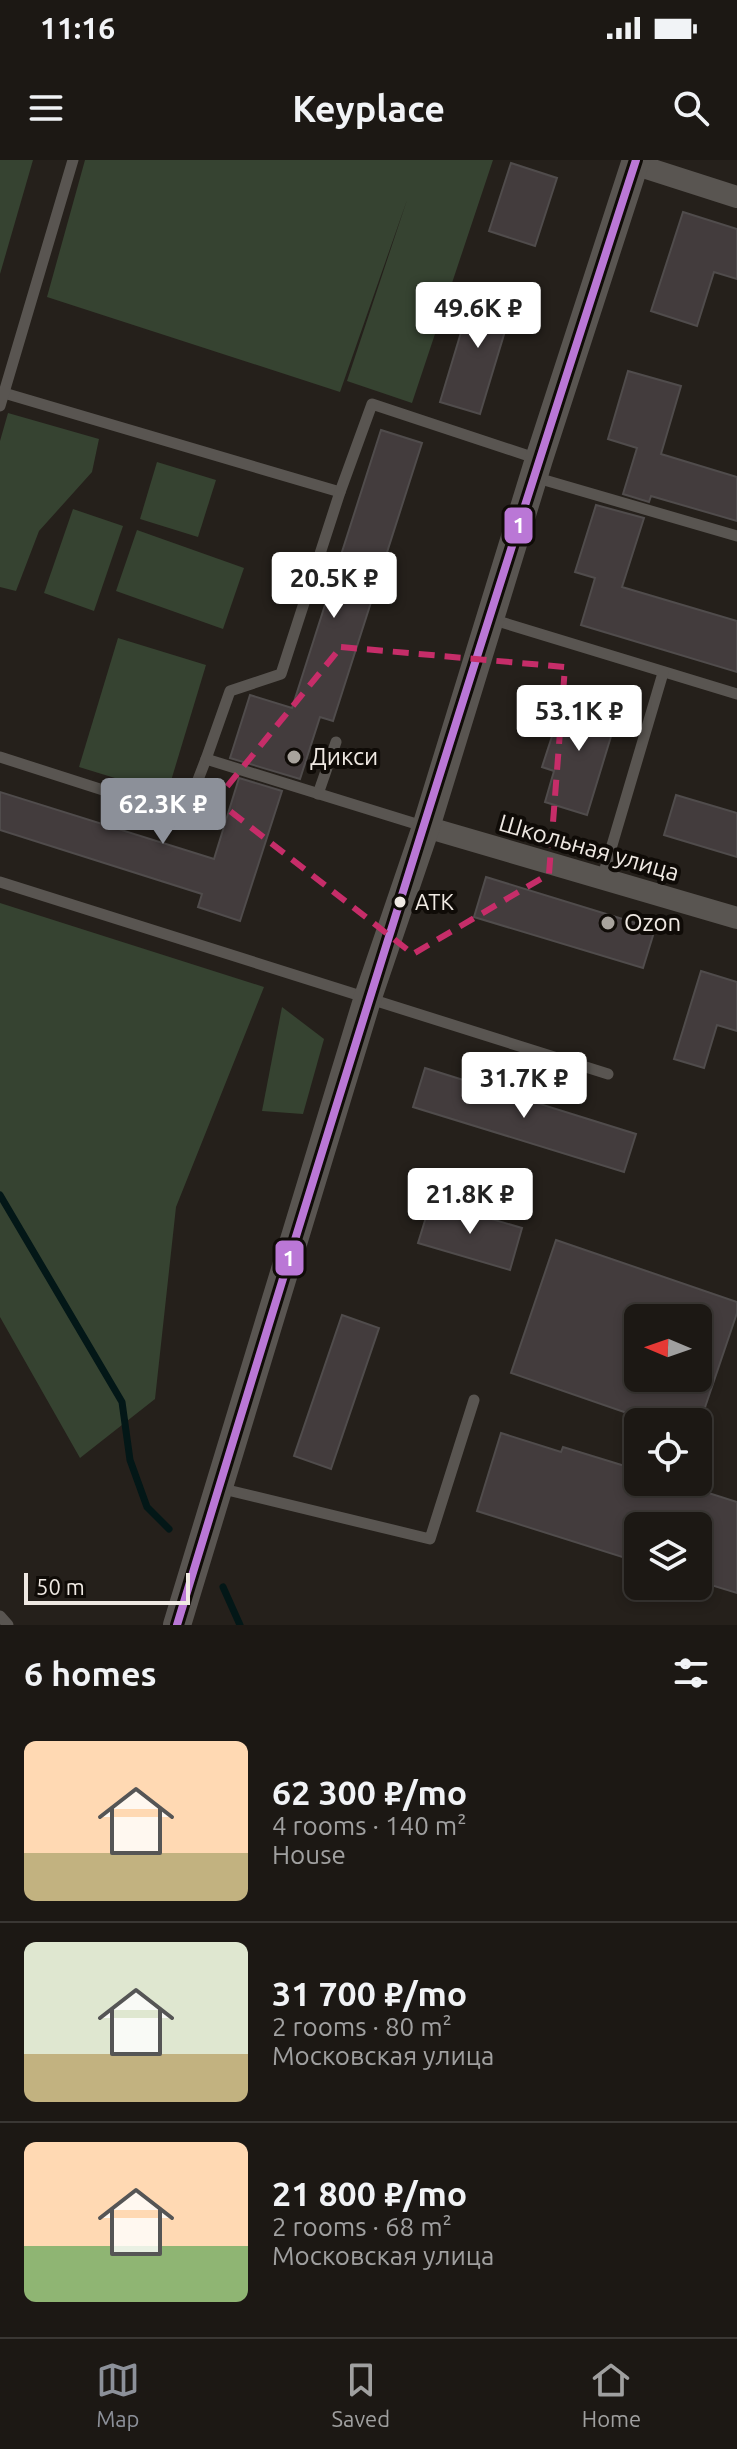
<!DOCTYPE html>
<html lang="en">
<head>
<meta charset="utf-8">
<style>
	:root { --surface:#1c1814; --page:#25211d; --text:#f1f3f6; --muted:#a0a0a0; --line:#3a3734; --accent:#8c9099 }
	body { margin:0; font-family:Ubuntu,sans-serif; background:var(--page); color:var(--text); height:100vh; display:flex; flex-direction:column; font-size:30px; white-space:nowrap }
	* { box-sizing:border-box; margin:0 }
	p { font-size:26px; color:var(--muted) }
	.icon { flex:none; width:44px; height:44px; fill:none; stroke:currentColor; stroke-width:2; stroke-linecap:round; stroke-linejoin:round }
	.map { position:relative; height:1465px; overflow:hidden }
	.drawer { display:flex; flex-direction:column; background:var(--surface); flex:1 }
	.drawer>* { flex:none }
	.needle { width:52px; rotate:272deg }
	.buttons { position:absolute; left:624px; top:1144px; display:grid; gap:16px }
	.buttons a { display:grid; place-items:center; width:88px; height:88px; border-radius:12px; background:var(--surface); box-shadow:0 4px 12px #0003,0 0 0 2px var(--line); font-size:40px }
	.scale { position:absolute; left:24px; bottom:20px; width:166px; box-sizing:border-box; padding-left:8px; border:4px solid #efe9e3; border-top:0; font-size:22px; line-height:28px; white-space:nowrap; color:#efe9e3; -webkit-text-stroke:6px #0f0b07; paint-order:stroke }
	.price { position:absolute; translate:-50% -68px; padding:0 18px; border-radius:8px; background:#fff; color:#222; font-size:26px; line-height:52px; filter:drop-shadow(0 2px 4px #0008) }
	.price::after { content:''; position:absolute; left:50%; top:48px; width:24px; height:18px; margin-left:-12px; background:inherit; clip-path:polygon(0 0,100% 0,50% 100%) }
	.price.active { background:var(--accent); color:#fff }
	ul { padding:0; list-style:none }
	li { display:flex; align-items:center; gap:24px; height:200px; padding:0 24px }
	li+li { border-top:2px solid var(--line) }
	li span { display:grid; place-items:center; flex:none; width:224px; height:160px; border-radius:12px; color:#555 }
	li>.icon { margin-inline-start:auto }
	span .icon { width:96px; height:96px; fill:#fffc; stroke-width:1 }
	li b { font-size:34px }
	h2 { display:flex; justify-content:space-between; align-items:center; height:96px; padding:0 24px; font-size:34px }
	.status { display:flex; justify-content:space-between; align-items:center; height:56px; padding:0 40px; background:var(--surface); direction:ltr }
	.status svg { height:22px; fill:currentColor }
	header { display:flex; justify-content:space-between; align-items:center; height:104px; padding:0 24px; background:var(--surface); font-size:36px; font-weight:700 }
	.tab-bar { display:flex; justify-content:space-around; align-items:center; height:112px; border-top:2px solid var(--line); background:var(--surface); font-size:22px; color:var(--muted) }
	.tab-bar a { display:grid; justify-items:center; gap:4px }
	.tab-bar .active { color:var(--accent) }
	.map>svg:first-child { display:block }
	.green { fill:#364331 }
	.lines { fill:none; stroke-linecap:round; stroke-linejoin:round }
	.stream { stroke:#031717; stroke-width:7 }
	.building { fill:#433c3d; stroke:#504c4c; stroke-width:2; fill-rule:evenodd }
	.service { stroke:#595551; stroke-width:11 }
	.minor { stroke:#595551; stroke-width:22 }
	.tertiary { stroke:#595551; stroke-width:28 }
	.bus-1-casing { stroke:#0f0b07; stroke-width:14 }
	.bus-1 { stroke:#ba77d6; stroke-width:8 }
	.marked { fill:none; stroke:#c62d69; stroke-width:6; stroke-dasharray:16 10; stroke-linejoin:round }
	.poi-dot { fill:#a8a39d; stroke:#0f0b07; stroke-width:3 }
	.bus-dot { fill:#efe9e3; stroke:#0f0b07; stroke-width:3 }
	.labels { text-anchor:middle; stroke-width:8; stroke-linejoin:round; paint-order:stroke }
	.bus-label { font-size:22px; fill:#efe9e3; stroke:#0f0b07; text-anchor:start }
	.poi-label { font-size:24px; fill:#efe9e3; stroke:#0f0b07; text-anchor:start }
	.street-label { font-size:24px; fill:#efe9e3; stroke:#0f0b07 }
	.line-badge { stroke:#0f0b07; stroke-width:3 }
	.badge-label { font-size:22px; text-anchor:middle; font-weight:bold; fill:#fff }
</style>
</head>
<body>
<div class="status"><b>11:16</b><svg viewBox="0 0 49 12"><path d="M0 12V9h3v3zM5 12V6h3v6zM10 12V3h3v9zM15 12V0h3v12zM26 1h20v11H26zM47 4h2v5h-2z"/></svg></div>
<header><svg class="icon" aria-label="menu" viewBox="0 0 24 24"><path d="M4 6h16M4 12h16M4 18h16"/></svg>Keyplace<svg class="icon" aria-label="search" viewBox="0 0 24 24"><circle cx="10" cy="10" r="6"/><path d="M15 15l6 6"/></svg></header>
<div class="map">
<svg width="737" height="1465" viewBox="0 0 737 1465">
	<rect width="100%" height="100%" fill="#25201b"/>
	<!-- green -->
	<g class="green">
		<path d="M 0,0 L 33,0 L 0,114 Z"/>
		<path d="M 85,0 L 493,0 L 412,243 L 347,221 L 407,40 L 340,232 L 47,137 Z"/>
		<path d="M 8,253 L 99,279 L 92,312 L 39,371 L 16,431 L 0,427 L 0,281 Z"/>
		<path d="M 157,302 L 216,320 L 198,377 L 140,359 Z"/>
		<path d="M 73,349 L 123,366 L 94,451 L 44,433 Z"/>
		<path d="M 137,370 L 244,408 L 223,469 L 116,431 Z"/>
		<path d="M 118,478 L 206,505 L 167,634 L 79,607 Z"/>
		<path d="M 0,743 L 264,827 L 176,1047 L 155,1239 L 80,1298 L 0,1157 Z"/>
		<path d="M 282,847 L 324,879 L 303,954 L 262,951 Z"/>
	</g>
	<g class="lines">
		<!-- stream -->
		<g class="stream">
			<path d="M 0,1035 L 122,1242 L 130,1300 L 147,1347 L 169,1369"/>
			<path d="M 223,1427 L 240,1465"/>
		</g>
	</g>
	<!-- building -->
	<g class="building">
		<path d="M 511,3 L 557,18 L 535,86 L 489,71 Z"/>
		<path d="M 683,52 L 737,69 L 737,119 L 714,112 L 697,166 L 651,151 Z"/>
		<path d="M 475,126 L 515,138 L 480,254 L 440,242 Z"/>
		<path d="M 628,211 L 681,226 L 661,294 L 737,317 L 737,361 L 651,336 L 649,342 L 623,334 L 637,288 L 608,279 Z"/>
		<path d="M 381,270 L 422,283 L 333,561 L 320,557 L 300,619 L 230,598 L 250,535 L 292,548 Z"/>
		<path d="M 596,345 L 644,358 L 622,427 L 737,461 L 737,512 L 581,465 L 595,418 L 575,412 Z"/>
		<path d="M 578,534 L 620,547 L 587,655 L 545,642 L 554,611 L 542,607 L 558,558 L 569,562 Z"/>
		<path d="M 239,618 L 282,631 L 240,761 L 198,747 L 202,734 L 0,670 L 0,632 L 214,699 Z"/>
		<path d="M 676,635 L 737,653 L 737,697 L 664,675 Z"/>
		<path d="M 486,717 L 655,769 L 643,808 L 474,757 Z"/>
		<path d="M 701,811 L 737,822 L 737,871 L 717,865 L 704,908 L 674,899 Z"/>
		<path d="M 425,908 L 636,974 L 624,1012 L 413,947 Z"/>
		<path d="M 431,1041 L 522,1068 L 510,1110 L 418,1083 Z"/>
		<path d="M 556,1080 L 737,1142 L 737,1153 L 700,1262 L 653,1262 L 511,1213 ZM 638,1158 L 698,1158 L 698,1218 L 638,1218 Z"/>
		<path d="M 342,1155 L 379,1168 L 331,1309 L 294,1296 Z"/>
		<path d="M 501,1273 L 561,1292 L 563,1287 L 638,1310 L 638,1322 L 674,1322 L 737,1342 L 737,1433 L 698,1421 L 698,1366 L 638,1366 L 638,1402 L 477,1351 Z"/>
	</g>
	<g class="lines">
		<!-- service -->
		<g class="service">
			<path d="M 4,233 L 340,332"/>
			<path d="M 0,246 L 73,0"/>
			<path d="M 534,317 L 737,376"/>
			<path d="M 491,459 L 737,534"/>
			<path d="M 0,597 L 184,656 L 206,599"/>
			<path d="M 318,634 L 336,582"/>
			<path d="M 426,667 L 206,599 L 230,531 L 281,514 L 340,332 L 372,244 L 538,299"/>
			<path d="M 602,719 L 663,513"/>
			<path d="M 0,722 L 608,914"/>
			<path d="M 219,1328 L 430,1379 L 474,1240"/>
			<path d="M 0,1456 L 8,1465"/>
		</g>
		<!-- minor -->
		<g class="minor">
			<path d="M 634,4 L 737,37"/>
			<path d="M 426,667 L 737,758"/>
		</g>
		<!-- tertiary -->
		<path class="tertiary" d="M 177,1465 L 367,840 L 426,667 L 539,299 L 636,0"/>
		<defs>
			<path id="bus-1" d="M 177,1465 C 326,975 478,487 636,0"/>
		</defs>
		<!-- bus-1 casing -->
		<use href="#bus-1" class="bus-1-casing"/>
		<!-- bus-1 -->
		<use href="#bus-1" class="bus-1"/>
	</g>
	<!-- marked area -->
	<path class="marked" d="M 341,487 L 565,507 L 549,714 L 413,794 L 216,640 Z"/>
	<!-- markers -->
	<g class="poi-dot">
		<circle cx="294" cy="597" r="8"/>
		<circle cx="608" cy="763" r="8"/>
	</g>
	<circle class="bus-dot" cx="400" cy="742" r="7"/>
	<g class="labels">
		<!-- bus labels -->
		<g class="bus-label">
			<text x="415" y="750">АТК</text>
		</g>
		<!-- poi labels -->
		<g class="poi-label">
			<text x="310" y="605">Дикси</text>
			<text x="624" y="771">Ozon</text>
		</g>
		<!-- street labels -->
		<g class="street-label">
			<text transform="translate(589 688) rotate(16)" y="8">Школьная улица</text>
		</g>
	</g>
	<g class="line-badge">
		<rect x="503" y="346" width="31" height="39" rx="8" fill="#ba77d6"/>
		<rect x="274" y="1079" width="31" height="38" rx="8" fill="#ba77d6"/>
	</g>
	<g class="badge-label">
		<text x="519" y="373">1</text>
		<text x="289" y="1106">1</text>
	</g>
</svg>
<div class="buttons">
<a><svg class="needle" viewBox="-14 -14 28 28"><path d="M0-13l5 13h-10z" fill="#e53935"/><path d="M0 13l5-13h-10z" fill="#a0a0a0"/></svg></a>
<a><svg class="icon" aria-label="locate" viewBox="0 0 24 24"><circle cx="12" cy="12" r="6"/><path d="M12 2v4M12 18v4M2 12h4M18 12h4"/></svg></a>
<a><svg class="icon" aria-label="layers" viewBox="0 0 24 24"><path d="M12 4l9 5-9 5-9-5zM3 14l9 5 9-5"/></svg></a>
</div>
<div class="scale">50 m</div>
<b class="price" style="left:478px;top:190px">49.6K ₽</b>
<b class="price" style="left:334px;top:460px">20.5K ₽</b>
<b class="price" style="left:579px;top:593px">53.1K ₽</b>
<b class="price active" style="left:163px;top:686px">62.3K ₽</b>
<b class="price" style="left:524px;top:960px">31.7K ₽</b>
<b class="price" style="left:470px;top:1076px">21.8K ₽</b>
</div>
<section class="drawer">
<h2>6 homes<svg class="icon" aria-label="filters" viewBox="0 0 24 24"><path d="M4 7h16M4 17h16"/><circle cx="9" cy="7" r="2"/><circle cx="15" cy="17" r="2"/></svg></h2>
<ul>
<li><span style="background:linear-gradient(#ffd9b3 70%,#c2b280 0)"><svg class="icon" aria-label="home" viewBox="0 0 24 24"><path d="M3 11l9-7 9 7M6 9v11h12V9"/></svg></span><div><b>62 300 ₽/mo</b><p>4 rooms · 140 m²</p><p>House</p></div></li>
<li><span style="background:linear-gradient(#dfe7d0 70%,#c2b280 0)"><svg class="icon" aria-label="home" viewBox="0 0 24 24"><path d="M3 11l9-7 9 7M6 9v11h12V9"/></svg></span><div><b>31 700 ₽/mo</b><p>2 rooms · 80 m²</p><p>Московская улица</p></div></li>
<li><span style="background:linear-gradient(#ffd9b3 65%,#8fb573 0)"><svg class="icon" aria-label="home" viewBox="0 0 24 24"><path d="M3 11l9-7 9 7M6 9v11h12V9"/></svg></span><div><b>21 800 ₽/mo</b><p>2 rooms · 68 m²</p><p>Московская улица</p></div></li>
</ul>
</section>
<nav class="tab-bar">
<a class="active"><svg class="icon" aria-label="map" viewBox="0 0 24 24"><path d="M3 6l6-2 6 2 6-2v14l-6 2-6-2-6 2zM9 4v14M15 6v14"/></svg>Map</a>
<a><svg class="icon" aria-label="saved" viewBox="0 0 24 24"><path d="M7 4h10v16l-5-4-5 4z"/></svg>Saved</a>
<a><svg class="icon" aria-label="home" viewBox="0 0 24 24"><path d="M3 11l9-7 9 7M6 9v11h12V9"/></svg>Home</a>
</nav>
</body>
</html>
